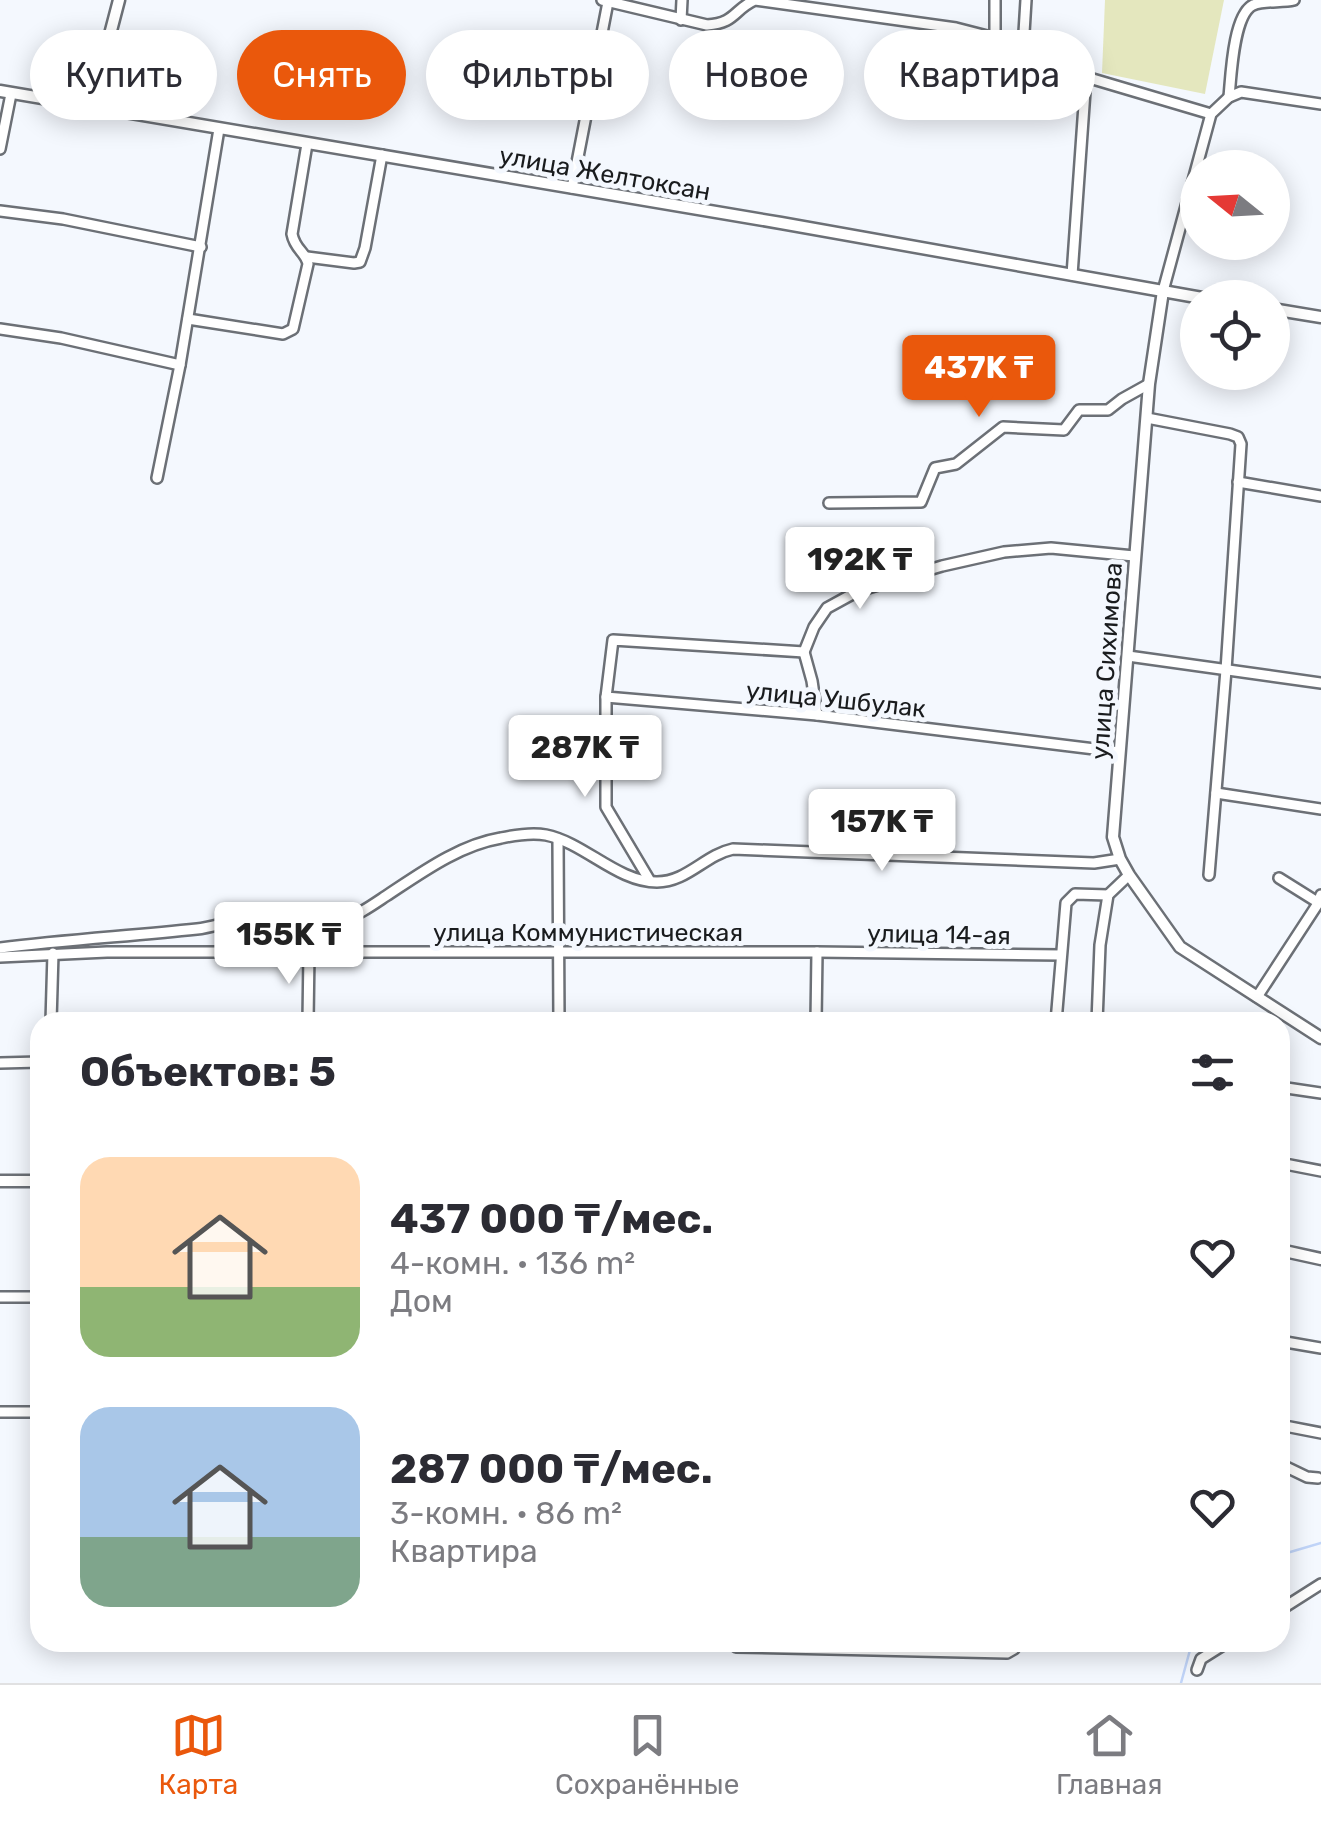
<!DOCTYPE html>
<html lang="ru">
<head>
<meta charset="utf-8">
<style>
	:root { --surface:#fff; --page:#f7f7f7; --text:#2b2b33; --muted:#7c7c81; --line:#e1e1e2; --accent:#ea580c }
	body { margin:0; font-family:Rubik,sans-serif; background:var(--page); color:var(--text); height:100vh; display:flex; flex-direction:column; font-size:38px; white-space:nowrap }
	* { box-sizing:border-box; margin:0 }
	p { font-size:32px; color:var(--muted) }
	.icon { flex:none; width:55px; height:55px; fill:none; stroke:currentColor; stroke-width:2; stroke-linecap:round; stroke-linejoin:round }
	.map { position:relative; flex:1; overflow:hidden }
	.sheet { position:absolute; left:30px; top:1012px; width:1260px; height:640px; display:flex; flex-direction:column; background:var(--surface); border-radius:30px; box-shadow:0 5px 25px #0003 }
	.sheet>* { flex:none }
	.hud { position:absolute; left:30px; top:30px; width:1262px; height:90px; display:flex; gap:20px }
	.needle { width:65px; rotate:288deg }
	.controls { position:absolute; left:1180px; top:150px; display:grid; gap:20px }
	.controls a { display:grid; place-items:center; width:110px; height:110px; border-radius:50%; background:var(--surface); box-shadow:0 5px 25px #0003; font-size:50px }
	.price { position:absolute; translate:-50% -85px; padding:0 22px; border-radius:10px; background:#fff; color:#222; font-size:32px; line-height:65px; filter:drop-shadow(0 2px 5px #0008) }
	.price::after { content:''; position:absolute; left:50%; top:60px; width:30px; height:22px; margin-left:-15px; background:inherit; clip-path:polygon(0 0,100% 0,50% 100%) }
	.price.active { background:var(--accent); color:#fff }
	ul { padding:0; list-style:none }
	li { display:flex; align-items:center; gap:30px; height:250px; padding:0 50px }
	li span { display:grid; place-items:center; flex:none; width:280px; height:200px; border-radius:30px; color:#555 }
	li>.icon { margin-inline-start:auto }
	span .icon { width:120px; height:120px; fill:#fffc; stroke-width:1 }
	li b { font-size:42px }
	h2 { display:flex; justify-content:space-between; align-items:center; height:120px; padding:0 50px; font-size:42px }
	.tag { padding:0 35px; border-radius:45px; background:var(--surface); box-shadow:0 5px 25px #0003; font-size:35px; line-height:90px }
	.tag.active { background:var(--accent); color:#fff }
	.dock { display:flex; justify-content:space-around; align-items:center; height:140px; border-top:2px solid var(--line); background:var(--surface); font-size:28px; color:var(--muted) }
	.dock a { display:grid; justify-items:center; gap:5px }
	.dock .active { color:var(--accent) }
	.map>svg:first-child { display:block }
	.green { fill:#e4e7be }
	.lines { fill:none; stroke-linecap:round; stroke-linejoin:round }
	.stream { stroke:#c0d4f8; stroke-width:2.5 }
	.minor-casing { stroke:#6c7076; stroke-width:14 }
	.tertiary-casing { stroke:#6c7076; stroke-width:15 }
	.minor { stroke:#fff; stroke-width:9 }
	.tertiary { stroke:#fff; stroke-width:10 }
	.labels { text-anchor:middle; stroke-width:10; stroke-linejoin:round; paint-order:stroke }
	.street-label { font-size:25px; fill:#1a1c1e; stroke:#f4f8fe }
</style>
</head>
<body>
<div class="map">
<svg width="1321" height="1683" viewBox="0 0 1321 1683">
	<rect width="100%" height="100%" fill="#f4f8fe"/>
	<!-- green -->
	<path class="green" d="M 1105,0 L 1224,0 L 1205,94 L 1102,73 Z"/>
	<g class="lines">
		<!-- stream -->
		<g class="stream">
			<path d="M 1280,1555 L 1321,1543"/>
			<path d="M 1181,1683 L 1190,1650 L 1181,1642"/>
		</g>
		<defs>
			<g id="minor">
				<path d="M 602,0 L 707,25 C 736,23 733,10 755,0 L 956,28 L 995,38 L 1048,58 L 1086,77 L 1211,114"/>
				<path d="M 995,0 L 995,38"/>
				<path d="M 681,20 L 682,0"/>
				<path d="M 1023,49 L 1026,0"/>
				<path d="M 1229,97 C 1231,77 1233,15 1253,5 C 1265,0 1282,3 1294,0"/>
				<path d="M 0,149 L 11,94"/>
				<path d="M 572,188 L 608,2"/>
				<path d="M 0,211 L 63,219 L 201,247"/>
				<path d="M 307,257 L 354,263 L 360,262 L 365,248 L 382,155"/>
				<path d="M 1072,275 L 1086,77"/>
				<path d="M 1163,291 L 1211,114 L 1229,97 L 1241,92 L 1321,104"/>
				<path d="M 188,319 L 283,334 L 293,329 L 308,264 C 306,252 295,250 292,234 L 307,144"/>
				<path d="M 0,329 L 61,338 L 180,365"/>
				<path d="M 1147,418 L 1230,434 L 1238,437 L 1241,444 L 1226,670 L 1209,875"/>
				<path d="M 157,478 L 180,365 L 219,129"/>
				<path d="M 1238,482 L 1321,496"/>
				<path d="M 829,503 L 921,502 L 935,468 L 956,464 L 1003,427 L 1064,430 L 1079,410 L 1108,410 L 1122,399 L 1149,384"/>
				<path d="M 804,652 L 812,681 L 817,715"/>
				<path d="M 1128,656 L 1321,683"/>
				<path d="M 606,697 L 606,807 L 650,881"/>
				<path d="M 1119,752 L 817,715 L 606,697 L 613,640 L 804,652 L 814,627 L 827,608 L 858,591 L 942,566 L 1004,552 L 1051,548 L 1134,556"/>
				<path d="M 1216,793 L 1321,809"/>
				<path d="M 558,839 L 559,1022"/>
				<path d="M 1279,878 L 1319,903"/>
				<path d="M 0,948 C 65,940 131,936 197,929 C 214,927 231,920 249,919 C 279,919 310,930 340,921 C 357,916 371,906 386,896 C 421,873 459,845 501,838 C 515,835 531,832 546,835 C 585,843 617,882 657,882 C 687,882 705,855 733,849 L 1094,863 L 1120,859"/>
				<path d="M 0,957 L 107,952 L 817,952 L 1061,955"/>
				<path d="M 1257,997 L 1317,905 L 1321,895"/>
				<path d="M 51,1022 L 53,953"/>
				<path d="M 308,1022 L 309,952"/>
				<path d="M 816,1022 L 817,952"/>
				<path d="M 1056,1022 L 1066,903 L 1075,894 L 1108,895"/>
				<path d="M 1097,1022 L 1100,945 L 1108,895 L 1129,875"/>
				<path d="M 0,1063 L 40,1062"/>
				<path d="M 1280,1087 L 1321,1093"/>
				<path d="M 1280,1163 L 1321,1171"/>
				<path d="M 0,1297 L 40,1297"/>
				<path d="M 1280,1341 L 1321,1348"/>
				<path d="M 0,1412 L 40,1412"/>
				<path d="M 1280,1425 L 1321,1433"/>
				<path d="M 1280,1464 L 1307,1477 L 1318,1478"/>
				<path d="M 1280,1610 L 1321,1584"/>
				<path d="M 736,1647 L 1007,1653 L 1014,1649 L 1018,1642"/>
				<path d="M 1197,1670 L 1201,1659 L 1228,1642"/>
			</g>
			<g id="tertiary">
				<path d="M 0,91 L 781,223 L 1202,298"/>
				<path d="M 91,107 L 119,0"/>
				<path d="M 1163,291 L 1149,384 L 1113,837 L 1120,859 L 1129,875 L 1180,947 L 1321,1038"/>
				<path d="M 1272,309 L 1321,317"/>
				<path d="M 0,1181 L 40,1181"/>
				<path d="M 1280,1250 L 1321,1259"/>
			</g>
		</defs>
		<!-- minor casing -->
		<use href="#minor" class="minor-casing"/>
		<!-- tertiary casing -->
		<use href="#tertiary" class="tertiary-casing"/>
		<!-- minor -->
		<use href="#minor" class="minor"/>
		<!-- tertiary -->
		<use href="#tertiary" class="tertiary"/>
	</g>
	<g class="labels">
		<!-- street labels -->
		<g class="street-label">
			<text transform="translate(605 173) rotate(10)" y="9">улица Желтоксан</text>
			<text transform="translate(1106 661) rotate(-86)" y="9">улица Сихимова</text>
			<text transform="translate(836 699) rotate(6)" y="9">улица Ушбулак</text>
			<text x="588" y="941">улица Коммунистическая</text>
			<text transform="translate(939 934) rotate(1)" y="9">улица 14-ая</text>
		</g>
	</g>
</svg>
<div class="controls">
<a><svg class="needle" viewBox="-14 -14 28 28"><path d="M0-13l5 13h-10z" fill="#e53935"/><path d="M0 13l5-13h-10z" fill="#7c7c81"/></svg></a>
<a><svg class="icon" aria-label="locate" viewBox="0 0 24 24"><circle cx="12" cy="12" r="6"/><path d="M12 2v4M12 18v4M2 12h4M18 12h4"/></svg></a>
</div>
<b class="price active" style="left:979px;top:420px">437K ₸</b>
<b class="price" style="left:860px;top:612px">192K ₸</b>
<b class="price" style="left:585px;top:800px">287K ₸</b>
<b class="price" style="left:882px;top:874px">157K ₸</b>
<b class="price" style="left:289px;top:987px">155K ₸</b>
<div class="hud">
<a class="tag">Купить</a>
<a class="tag active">Снять</a>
<a class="tag">Фильтры</a>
<a class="tag">Новое</a>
<a class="tag">Квартира</a>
</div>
<section class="sheet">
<h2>Объектов: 5<svg class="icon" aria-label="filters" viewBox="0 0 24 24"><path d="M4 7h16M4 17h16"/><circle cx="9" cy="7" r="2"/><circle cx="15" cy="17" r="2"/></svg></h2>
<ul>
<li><span style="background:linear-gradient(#ffd9b3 65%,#8fb573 0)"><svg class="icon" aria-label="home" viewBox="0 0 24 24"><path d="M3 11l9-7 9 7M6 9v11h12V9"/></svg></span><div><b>437 000 ₸/мес.</b><p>4-комн. · 136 m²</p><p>Дом</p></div><svg class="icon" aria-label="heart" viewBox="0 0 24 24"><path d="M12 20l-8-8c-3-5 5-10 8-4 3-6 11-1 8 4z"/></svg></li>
<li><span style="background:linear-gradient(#a9c7e8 65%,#7fa58c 0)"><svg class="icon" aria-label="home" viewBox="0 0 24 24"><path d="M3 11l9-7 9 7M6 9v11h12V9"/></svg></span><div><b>287 000 ₸/мес.</b><p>3-комн. · 86 m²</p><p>Квартира</p></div><svg class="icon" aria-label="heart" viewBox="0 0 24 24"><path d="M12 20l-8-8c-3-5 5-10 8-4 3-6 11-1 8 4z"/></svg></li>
</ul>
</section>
</div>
<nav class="dock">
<a class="active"><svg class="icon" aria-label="map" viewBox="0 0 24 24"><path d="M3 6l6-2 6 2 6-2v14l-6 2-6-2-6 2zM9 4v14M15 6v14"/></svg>Карта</a>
<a><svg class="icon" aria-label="saved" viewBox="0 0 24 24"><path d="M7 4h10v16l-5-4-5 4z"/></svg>Сохранённые</a>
<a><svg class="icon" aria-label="home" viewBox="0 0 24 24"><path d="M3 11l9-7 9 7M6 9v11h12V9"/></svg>Главная</a>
</nav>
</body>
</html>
